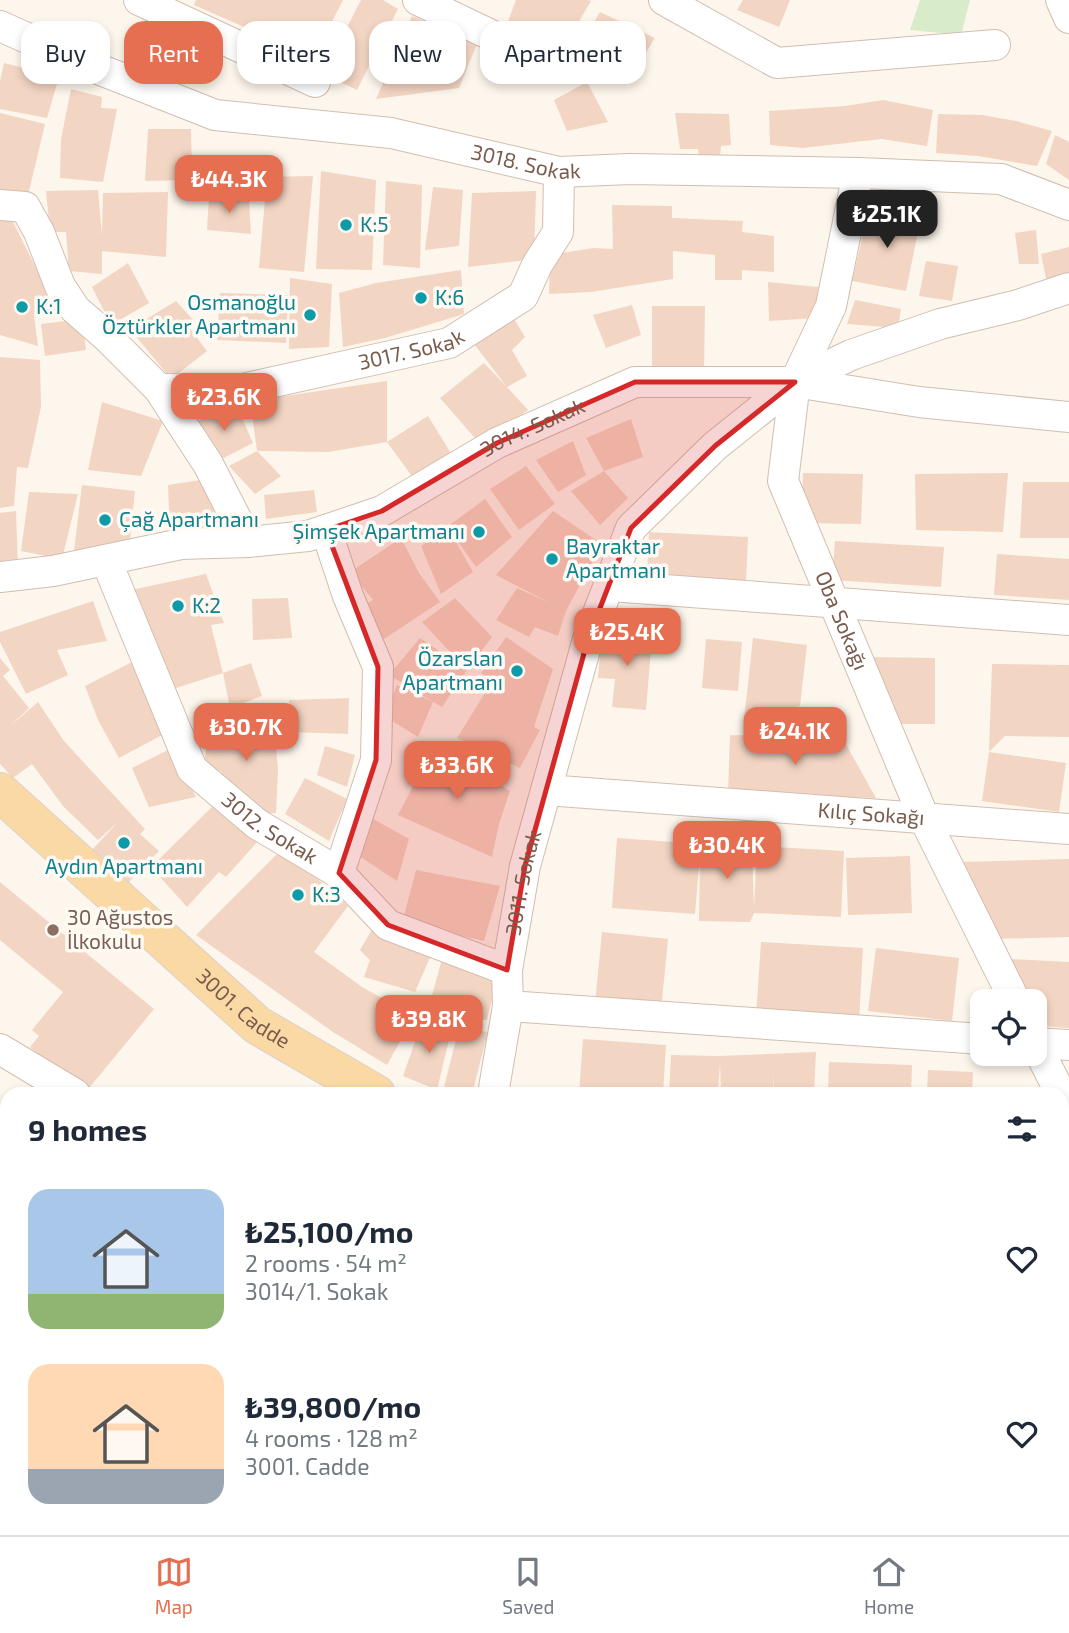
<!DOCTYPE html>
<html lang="en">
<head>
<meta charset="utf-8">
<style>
	:root { --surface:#fff; --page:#f6f6f7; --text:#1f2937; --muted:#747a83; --line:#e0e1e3; --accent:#e76f51 }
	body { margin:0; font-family:"Exo 2",sans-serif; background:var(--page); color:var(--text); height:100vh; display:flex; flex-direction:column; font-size:26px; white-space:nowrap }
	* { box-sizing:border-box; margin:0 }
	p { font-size:23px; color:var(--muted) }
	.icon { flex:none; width:38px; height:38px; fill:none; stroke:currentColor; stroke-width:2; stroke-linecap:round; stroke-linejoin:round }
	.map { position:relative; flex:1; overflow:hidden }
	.panel { position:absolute; left:0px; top:1087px; width:1069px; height:450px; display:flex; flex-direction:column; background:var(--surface); border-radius:21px 21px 0 0; box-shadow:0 4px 10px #0003 }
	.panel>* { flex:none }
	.guide { position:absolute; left:21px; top:21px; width:700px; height:63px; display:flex; gap:14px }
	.fabs { position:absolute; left:970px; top:989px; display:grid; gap:14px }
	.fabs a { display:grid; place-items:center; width:77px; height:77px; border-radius:14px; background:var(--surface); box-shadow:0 4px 10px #0003; font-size:35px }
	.price { position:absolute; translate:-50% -60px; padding:0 16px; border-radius:14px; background:var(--accent); color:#fff; font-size:23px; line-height:46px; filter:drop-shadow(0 2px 4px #0008) }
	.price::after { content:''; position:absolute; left:50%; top:42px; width:21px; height:16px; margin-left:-10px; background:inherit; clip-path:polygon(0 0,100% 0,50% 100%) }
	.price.on { background:#222; color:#fff }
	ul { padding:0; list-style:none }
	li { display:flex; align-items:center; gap:21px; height:175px; padding:0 28px }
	li span { display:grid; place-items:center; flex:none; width:196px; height:140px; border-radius:21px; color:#555 }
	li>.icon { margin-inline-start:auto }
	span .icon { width:84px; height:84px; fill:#fffc; stroke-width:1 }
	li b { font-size:30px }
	h2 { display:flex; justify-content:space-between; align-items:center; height:84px; padding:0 28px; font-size:30px }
	.tag { padding:0 24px; border-radius:21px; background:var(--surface); box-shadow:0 4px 10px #0003; font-size:24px; line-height:63px }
	.tag.on { background:var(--accent); color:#fff }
	.menu { display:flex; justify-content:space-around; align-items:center; height:98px; border-top:2px solid var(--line); background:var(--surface); font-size:19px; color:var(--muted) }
	.menu a { display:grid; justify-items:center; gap:4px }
	.menu .on { color:var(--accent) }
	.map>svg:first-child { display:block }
	.green { fill:#d8ecc9 }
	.building { fill:#f3d5c3 }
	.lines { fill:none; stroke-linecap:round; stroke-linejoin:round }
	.minor-casing { stroke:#d1beb0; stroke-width:32 }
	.major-casing { stroke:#dad1cd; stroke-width:40 }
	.minor { stroke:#fff; stroke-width:30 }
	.major { stroke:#fbd9a5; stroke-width:38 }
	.marked { fill:#d62828; fill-opacity:0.2; stroke:#d62828; stroke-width:5; stroke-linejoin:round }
	.culture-dot { fill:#0f9aa8; stroke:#fffaf3; stroke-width:2.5 }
	.education-dot { fill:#8d6e63; stroke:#fffaf3; stroke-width:2.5 }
	.labels { text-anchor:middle; stroke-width:7; stroke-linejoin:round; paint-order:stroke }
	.street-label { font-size:21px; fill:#7a5c4d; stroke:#fffaf3 }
	.culture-label { font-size:21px; fill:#0d838f; stroke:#fffaf3; text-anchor:start }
	.education-label { font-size:21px; fill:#785e54; stroke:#fffaf3; text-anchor:start }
</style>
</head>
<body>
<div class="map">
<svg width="1069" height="1535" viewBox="0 0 1069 1535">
	<rect width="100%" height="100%" fill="#fdf6ec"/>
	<!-- green -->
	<path class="green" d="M 920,0 L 970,0 L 961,35 L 910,30 Z"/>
	<!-- building -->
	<g class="building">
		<path d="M 196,0 L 343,0 L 315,55 L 253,31 L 194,5 Z"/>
		<path d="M 361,0 L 383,0 L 398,9 L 357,90 L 323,74 Z"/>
		<path d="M 516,0 L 588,0 L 591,1 L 559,55 L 503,35 Z"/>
		<path d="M 743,0 L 790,0 L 779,27 L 737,10 Z"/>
		<path d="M 600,12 L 655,38 L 642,59 L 581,74 L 565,71 Z"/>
		<path d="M 412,16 L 477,44 L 459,88 L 376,99 Z"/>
		<path d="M 4,63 L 59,77 L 47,118 L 0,109 L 0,81 Z"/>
		<path d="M 587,82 L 608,122 L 567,131 L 554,100 Z"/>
		<path d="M 71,89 L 102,97 L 101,108 L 117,109 L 103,182 L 60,178 L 61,139 Z"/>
		<path d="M 883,100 L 933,110 L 927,146 L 881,139 L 803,148 L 770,145 L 769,111 L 845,106 Z"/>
		<path d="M 0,113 L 45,124 L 26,204 L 0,198 Z"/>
		<path d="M 675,113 L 729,114 L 731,145 L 721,146 L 720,157 L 699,157 L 698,149 L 680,149 Z"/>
		<path d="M 938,114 L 982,115 L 1016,121 L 1052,131 L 1037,166 L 978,156 L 936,153 Z"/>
		<path d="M 148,129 L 191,129 L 192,180 L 145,181 Z"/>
		<path d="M 1055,135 L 1069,142 L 1069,180 L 1046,164 Z"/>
		<path d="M 321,171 L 376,180 L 372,270 L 316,269 Z"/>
		<path d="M 313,176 L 304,272 L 259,268 L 267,177 Z"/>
		<path d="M 386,181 L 422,185 L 420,268 L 383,265 Z"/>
		<path d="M 433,187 L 463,190 L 459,246 L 425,250 Z"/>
		<path d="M 98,190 L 102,236 L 103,193 L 168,192 L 166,257 L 102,251 L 102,274 L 69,271 L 66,232 L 50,232 L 46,191 Z"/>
		<path d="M 536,191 L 534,259 L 468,267 L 472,193 Z"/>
		<path d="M 209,196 L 249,200 L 251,234 L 207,230 Z"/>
		<path d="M 612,205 L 672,206 L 672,218 L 743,221 L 742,232 L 774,236 L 774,272 L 742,270 L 742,280 L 715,280 L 715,255 L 673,251 L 673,279 L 591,292 L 549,294 L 550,255 L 593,248 L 613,249 Z"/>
		<path d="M 869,210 L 921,217 L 906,291 L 852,281 Z"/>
		<path d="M 0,218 L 11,218 L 39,274 L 50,272 L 52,299 L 34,315 L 38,346 L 0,335 Z"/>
		<path d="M 1036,230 L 1039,264 L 1019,264 L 1015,233 Z"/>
		<path d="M 1069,247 L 1069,279 L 1047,283 L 1041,254 Z"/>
		<path d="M 926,261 L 958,266 L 952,301 L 919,296 Z"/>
		<path d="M 128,263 L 149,303 L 111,325 L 92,287 Z"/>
		<path d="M 461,270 L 464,314 L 385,338 L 343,347 L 339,293 L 376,283 Z"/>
		<path d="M 290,278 L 332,284 L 329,347 L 289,349 Z"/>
		<path d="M 768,282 L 818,287 L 817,318 L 769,321 Z"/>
		<path d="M 220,293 L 288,295 L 286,343 L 217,340 Z"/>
		<path d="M 855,300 L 901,309 L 898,328 L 847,324 Z"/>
		<path d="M 176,301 L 194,321 L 189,327 L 207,351 L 171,379 L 130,329 Z"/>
		<path d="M 632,305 L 641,335 L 606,348 L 593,315 Z"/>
		<path d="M 652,306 L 705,306 L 704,372 L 652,374 Z"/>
		<path d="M 511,314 L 525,337 L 512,350 L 527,376 L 507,387 L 528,410 L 480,444 L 440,398 L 484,363 L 507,387 L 471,340 Z"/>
		<path d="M 82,319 L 86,350 L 45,356 L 41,324 Z"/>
		<path d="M 0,357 L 40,360 L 41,407 L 28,468 L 17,467 L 14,506 L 0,508 Z"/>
		<path d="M 387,381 L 387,442 L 328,452 L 257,451 L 250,401 Z"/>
		<path d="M 102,402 L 163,421 L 141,476 L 88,470 Z"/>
		<path d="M 236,404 L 253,443 L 214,463 L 194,423 Z"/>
		<path d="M 428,416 L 452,455 L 414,479 L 387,442 Z"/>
		<path d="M 631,419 L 643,457 L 604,471 L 586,438 Z"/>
		<path d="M 573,441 L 586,475 L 558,492 L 536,460 Z"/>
		<path d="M 257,451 L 281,476 L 255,494 L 229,466 Z"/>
		<path d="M 526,466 L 555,504 L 519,530 L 490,489 Z"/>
		<path d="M 604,471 L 628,498 L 600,525 L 571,491 Z"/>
		<path d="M 803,473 L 863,474 L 861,524 L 802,523 Z"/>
		<path d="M 1008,473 L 1003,532 L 916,530 L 915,474 Z"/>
		<path d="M 207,479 L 218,532 L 170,536 L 168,485 Z"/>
		<path d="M 1023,482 L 1069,482 L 1069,538 L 1020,538 Z"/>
		<path d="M 82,485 L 135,491 L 129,550 L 74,551 Z"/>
		<path d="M 314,490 L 317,512 L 266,519 L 264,495 Z"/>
		<path d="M 29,492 L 78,494 L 62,559 L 21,551 Z"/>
		<path d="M 485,499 L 512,537 L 476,567 L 448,528 L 473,572 L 441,594 L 421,546 Z"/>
		<path d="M 16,511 L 18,568 L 0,569 L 0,513 Z"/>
		<path d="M 553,511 L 602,544 L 566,611 L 558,636 L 535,627 L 529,637 L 496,620 L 517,588 L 550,603 L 496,575 Z"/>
		<path d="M 649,532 L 748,537 L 746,582 L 647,577 Z"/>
		<path d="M 401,538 L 419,573 L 440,602 L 381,641 L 363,606 L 373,600 L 350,572 Z"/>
		<path d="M 835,541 L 944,547 L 941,587 L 832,580 Z"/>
		<path d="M 997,554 L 1069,559 L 1069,600 L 994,595 Z"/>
		<path d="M 206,574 L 224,623 L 211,625 L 223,673 L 251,663 L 262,696 L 230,708 L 223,673 L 167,691 L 131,590 Z"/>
		<path d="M 288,598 L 292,638 L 253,640 L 252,599 Z"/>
		<path d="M 455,598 L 492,637 L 467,670 L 442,707 L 433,702 L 418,737 L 384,716 L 397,685 L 433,702 L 389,675 L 420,638 L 467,670 L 422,622 Z"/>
		<path d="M 93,601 L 107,641 L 57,650 L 68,675 L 26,694 L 0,642 L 0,632 Z"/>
		<path d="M 602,633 L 652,637 L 646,710 L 612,707 L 615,679 L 598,678 Z"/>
		<path d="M 506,637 L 553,669 L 534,727 L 540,730 L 520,768 L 457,738 L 493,680 L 481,673 Z"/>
		<path d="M 753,638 L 807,645 L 800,706 L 744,720 Z"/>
		<path d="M 706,639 L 742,642 L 738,691 L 702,688 Z"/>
		<path d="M 866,657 L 935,658 L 935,724 L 892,724 Z"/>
		<path d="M 0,658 L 10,670 L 3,676 L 29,708 L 9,727 L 38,702 L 64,741 L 145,829 L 140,834 L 159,851 L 127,884 L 89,853 L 118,822 L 98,840 L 63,806 L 32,764 L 13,778 L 0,764 Z"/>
		<path d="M 134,661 L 166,733 L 119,758 L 98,720 L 85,686 Z"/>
		<path d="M 992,664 L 1069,665 L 1069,737 L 1005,736 L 989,752 Z"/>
		<path d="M 349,698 L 348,734 L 291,732 L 289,700 Z"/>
		<path d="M 274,724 L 278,769 L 276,813 L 256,814 L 224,789 L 221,771 L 204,771 L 208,725 Z"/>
		<path d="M 730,735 L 843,739 L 876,798 L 728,792 Z"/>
		<path d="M 435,743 L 510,791 L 499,824 L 492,857 L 398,815 Z"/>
		<path d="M 325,746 L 355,755 L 347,787 L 317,775 Z"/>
		<path d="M 170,749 L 196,797 L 149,807 L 132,768 Z"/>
		<path d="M 989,752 L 1066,763 L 1059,812 L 982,801 Z"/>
		<path d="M 305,778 L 347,799 L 329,841 L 285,814 Z"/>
		<path d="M 218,801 L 258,841 L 226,877 L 219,872 L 187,907 L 151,867 Z"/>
		<path d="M 368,816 L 409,839 L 397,881 L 353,852 Z"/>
		<path d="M 617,838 L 701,844 L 718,851 L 752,851 L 754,908 L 757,846 L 844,851 L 841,917 L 754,913 L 750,922 L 699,921 L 700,855 L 695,914 L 612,908 Z"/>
		<path d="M 283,848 L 348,906 L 314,952 L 362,987 L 414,1016 L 387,1065 L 333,1032 L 196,935 Z"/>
		<path d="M 910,856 L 912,913 L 848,915 L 846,858 Z"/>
		<path d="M 1069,859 L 1069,937 L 994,939 L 960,862 Z"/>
		<path d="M 416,870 L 500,886 L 484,941 L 402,923 Z"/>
		<path d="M 0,882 L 154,1009 L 85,1093 L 30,1047 L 39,1036 L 32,1030 L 63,992 L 0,940 Z"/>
		<path d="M 374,926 L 432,953 L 415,992 L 364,977 L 370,960 L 360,950 Z"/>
		<path d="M 602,932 L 668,939 L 661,1010 L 595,1003 Z"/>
		<path d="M 761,942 L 863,948 L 859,1022 L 756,1016 Z"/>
		<path d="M 876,948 L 959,958 L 952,1021 L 868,1011 Z"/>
		<path d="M 442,959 L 498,975 L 487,1020 L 427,1014 Z"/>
		<path d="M 1009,959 L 1069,962 L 1069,1028 L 1041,1026 L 1034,1012 L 1034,1001 L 1029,1001 Z"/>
		<path d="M 422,1022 L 452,1027 L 437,1090 L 403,1076 Z"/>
		<path d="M 459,1028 L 488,1032 L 472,1094 L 444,1087 Z"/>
		<path d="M 583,1039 L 666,1045 L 663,1094 L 579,1094 Z"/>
		<path d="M 816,1052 L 814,1094 L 774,1094 L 773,1074 L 773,1094 L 721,1094 L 720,1063 L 718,1094 L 669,1094 L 671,1055 L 719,1056 Z"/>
		<path d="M 829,1062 L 912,1065 L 911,1094 L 828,1094 Z"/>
		<path d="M 928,1070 L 973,1072 L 972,1094 L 927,1094 Z"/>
		<path d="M 0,1187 L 7,1193 L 7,1239 L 0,1239 Z"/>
		<path d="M 1062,1189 L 1069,1200 L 1069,1238 L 1062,1238 Z"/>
		<path d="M 0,1330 L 7,1338 L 7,1415 L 3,1419 L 0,1415 Z"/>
		<path d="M 1069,1473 L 1069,1531 L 1061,1535 L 1023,1535 L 1019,1530 L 1062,1530 L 1062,1476 Z"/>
		<path d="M 55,1530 L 129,1530 L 134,1535 L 60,1535 Z"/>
		<path d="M 192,1530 L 258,1530 L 255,1535 L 189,1535 Z"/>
		<path d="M 391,1530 L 463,1530 L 460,1535 L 388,1535 Z"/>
		<path d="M 470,1530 L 527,1530 L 523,1535 L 466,1535 Z"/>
		<path d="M 530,1530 L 601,1530 L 598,1535 L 527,1535 Z"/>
		<path d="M 728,1530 L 843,1530 L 846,1535 L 735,1535 Z"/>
	</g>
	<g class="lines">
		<defs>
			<g id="minor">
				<path d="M 139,0 L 315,82"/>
				<path d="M 418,0 L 491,35"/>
				<path d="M 664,0 L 777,63 L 995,45"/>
				<path d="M 1061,0 L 1069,18"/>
				<path id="s1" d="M 0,26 L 78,61 L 215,115 L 391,133 L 559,172 L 630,169 L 858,173 L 1001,179 L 1069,205"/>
				<path id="s2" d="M 858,173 L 831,306 L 795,382 L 783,481 L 924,818 L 1015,1001"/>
				<path d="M 0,205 L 25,207 L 39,232 L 60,286 L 75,309 L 107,337 L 159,389 L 208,464 L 248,542"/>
				<path d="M 795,382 L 919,402 L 1069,417"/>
				<path id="s3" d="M 159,389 L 238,390 L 449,343 L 523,296 L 537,265 L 558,232 L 559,172"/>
				<path d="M 326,530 L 348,596 L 378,667 L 376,760 L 339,873"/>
				<path id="s4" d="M 106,560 L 192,769 L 257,824 L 339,873 L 388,925 L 507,970"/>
				<path id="s5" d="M 0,577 L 53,571 L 181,544 L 248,542 L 308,536 L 382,511 L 497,443 L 635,382 L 795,382 L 851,355 L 940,324 L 1018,305 L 1069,288"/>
				<path d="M 610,586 L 1069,620"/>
				<path id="s6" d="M 546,790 L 1069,829"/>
				<path d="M 508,1006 L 982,1039"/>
				<path d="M 1034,1041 L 1061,1094"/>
				<path d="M 1034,1043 L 1069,1045"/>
				<path d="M 0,1049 L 75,1094"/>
				<path id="s7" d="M 493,1094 L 508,1006 L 507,970 L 525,866 L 588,639 L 631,528 L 715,446 L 795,382"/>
				<path d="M 0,1252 L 7,1242"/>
				<path d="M 0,1275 L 7,1281"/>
				<path d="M 1062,1311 L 1069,1306"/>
				<path d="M 328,1530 L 335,1535"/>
				<path d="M 638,1530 L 647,1535"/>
				<path d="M 970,1530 L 977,1535"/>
				<path d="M 4,1535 L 9,1530"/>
				<path d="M 354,1535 L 360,1530"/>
				<path d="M 697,1535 L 701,1530"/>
			</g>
			<g id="major">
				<path id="s8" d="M 0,792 L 257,1025 L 376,1094"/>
				<path d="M 1062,1238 L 1069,1238"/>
			</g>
		</defs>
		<!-- minor casing -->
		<use href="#minor" class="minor-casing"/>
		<!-- major casing -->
		<use href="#major" class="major-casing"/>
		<!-- minor -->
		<use href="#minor" class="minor"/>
		<!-- major -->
		<use href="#major" class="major"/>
	</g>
	<!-- marked area -->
	<path class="marked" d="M 635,382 L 795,382 L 715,446 L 631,528 L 588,639 L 525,866 L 507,970 L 388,925 L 339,873 L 376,760 L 378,667 L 326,530 L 382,511 L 497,443 Z"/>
	<!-- markers -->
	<g class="culture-dot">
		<circle cx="346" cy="225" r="7"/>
		<circle cx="421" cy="298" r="7"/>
		<circle cx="22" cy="307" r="7"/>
		<circle cx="310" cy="315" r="7"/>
		<circle cx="105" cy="520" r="7"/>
		<circle cx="479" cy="532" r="7"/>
		<circle cx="552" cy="559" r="7"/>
		<circle cx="178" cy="606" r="7"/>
		<circle cx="517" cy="671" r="7"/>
		<circle cx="124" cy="843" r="7"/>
		<circle cx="298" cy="895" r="7"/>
	</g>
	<circle class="education-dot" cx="53" cy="930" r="7"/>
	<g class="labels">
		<!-- street labels -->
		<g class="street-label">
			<text dy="7" stroke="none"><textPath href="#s1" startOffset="548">3018. Sokak</textPath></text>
			<text dy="7" stroke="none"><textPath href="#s3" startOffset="257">3017. Sokak</textPath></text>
			<text dy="7" stroke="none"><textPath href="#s5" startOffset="562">3014. Sokak</textPath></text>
			<text dy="7" stroke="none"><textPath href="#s2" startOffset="471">Oba Sokağı</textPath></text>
			<text dy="7" stroke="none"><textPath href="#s6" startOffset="326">Kılıç Sokağı</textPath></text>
			<text dy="7" stroke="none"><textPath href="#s4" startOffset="324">3012. Sokak</textPath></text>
			<text dy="7" stroke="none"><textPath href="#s7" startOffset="214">3011. Sokak</textPath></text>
			<text dy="7" stroke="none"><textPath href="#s8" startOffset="326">3001. Cadde</textPath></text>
		</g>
		<!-- culture labels -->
		<g class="culture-label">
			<text x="360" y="232">K:5</text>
			<text x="435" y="305">K:6</text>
			<text x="296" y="310" text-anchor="end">Osmanoğlu<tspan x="296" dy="24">Öztürkler Apartmanı</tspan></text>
			<text x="36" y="314">K:1</text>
			<text x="119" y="527">Çağ Apartmanı</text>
			<text x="465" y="539" text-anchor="end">Şimşek Apartmanı</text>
			<text x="566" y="554">Bayraktar<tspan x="566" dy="24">Apartmanı</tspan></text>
			<text x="192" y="613">K:2</text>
			<text x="503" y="666" text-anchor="end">Özarslan<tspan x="503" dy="24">Apartmanı</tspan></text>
			<text x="124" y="874" text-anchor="middle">Aydın Apartmanı</text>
			<text x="312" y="902">K:3</text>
		</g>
		<!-- education labels -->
		<g class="education-label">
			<text x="67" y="925">30 Ağustos<tspan x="67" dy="24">İlkokulu</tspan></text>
		</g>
	</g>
</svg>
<div class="fabs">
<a><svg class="icon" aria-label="locate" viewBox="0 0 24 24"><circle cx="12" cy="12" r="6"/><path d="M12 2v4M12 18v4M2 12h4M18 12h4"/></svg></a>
</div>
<b class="price" style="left:229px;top:215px">₺44.3K</b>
<b class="price on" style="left:887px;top:250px">₺25.1K</b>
<b class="price" style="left:224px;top:433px">₺23.6K</b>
<b class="price" style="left:627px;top:668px">₺25.4K</b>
<b class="price" style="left:246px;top:763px">₺30.7K</b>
<b class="price" style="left:795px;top:767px">₺24.1K</b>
<b class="price" style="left:457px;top:801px">₺33.6K</b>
<b class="price" style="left:727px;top:881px">₺30.4K</b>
<b class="price" style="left:429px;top:1055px">₺39.8K</b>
<div class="guide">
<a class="tag">Buy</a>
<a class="tag on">Rent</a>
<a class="tag">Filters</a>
<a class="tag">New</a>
<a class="tag">Apartment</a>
</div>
<section class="panel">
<h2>9 homes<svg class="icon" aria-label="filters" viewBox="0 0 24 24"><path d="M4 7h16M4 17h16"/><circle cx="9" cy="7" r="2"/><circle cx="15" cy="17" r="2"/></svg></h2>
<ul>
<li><span style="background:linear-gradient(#a9c7e8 75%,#8fb573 0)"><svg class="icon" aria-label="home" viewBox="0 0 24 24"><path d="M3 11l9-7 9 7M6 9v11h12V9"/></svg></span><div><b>₺25,100/mo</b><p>2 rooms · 54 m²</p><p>3014/1. Sokak</p></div><svg class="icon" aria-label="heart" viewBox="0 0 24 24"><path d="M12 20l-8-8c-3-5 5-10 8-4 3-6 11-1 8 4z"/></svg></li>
<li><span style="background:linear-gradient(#ffd9b3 75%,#9aa5b1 0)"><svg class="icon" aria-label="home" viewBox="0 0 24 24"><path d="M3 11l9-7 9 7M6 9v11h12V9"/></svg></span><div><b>₺39,800/mo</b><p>4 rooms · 128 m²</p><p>3001. Cadde</p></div><svg class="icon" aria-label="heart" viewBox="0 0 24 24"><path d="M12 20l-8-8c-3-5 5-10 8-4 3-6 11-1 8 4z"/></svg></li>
</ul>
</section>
</div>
<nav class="menu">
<a class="on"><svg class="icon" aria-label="map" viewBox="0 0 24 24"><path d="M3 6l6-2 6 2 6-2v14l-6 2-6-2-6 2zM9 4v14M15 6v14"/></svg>Map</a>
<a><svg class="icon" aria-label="saved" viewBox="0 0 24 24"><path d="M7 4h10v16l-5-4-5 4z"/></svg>Saved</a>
<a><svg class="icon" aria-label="home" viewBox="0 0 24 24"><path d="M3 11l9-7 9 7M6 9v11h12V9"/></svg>Home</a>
</nav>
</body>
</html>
